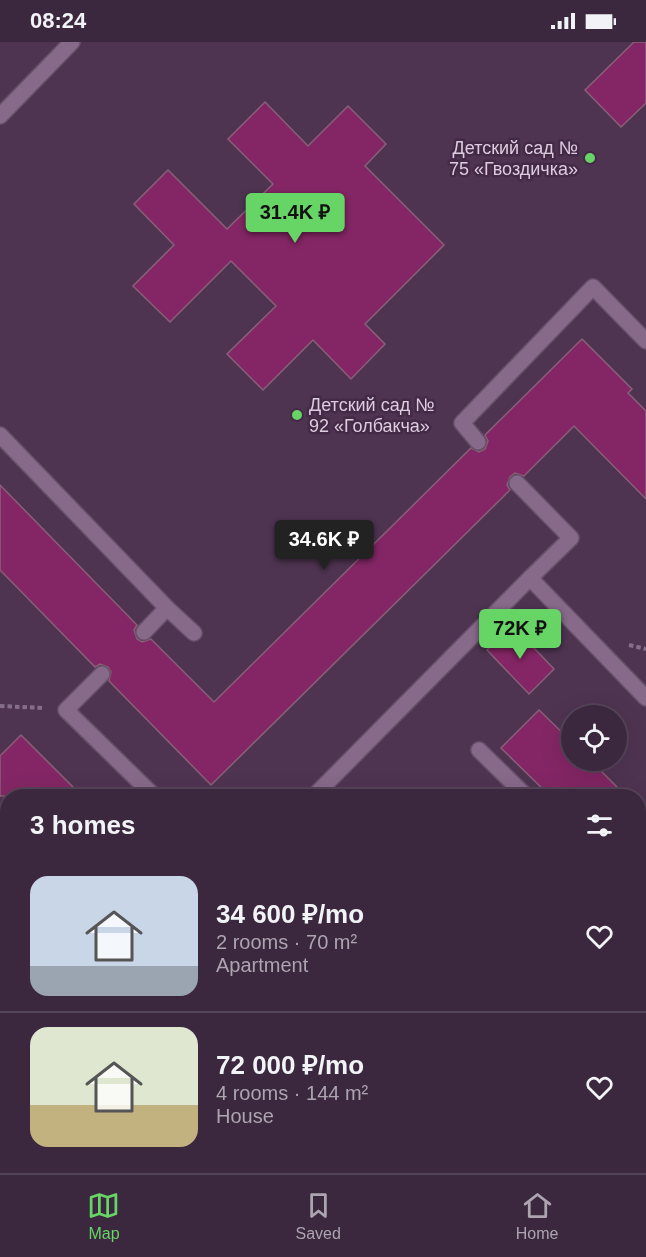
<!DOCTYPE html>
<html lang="en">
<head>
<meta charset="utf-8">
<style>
	:root { --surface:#3b273e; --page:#463349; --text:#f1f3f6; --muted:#aca5b0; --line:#544458; --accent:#67d466 }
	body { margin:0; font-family:Arial,sans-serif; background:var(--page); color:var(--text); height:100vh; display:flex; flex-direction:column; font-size:22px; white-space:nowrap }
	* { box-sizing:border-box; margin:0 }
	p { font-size:20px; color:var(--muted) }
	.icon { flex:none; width:33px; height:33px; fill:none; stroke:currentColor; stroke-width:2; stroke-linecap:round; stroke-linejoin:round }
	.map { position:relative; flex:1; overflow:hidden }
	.sheet { position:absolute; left:0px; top:747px; width:646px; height:384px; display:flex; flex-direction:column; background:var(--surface); border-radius:24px 24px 0 0; box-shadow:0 6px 24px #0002,0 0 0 2px var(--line) }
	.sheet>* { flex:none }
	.buttons { position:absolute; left:561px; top:663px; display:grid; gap:12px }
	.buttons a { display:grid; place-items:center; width:66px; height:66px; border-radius:50%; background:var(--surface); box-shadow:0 6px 24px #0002,0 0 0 2px var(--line); font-size:30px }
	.price { position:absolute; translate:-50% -51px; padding:0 14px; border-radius:6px; background:var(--accent); color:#111; font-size:20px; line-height:39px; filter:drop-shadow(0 2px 3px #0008) }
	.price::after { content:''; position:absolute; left:50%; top:36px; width:18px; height:14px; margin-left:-9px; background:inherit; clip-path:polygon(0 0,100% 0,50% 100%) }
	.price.on { background:#222; color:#fff }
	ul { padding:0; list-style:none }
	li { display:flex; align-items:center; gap:18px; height:150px; padding:0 30px }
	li+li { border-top:2px solid var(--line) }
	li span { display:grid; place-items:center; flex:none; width:168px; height:120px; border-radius:18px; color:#555 }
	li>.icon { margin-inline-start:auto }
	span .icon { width:72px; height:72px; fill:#fffc; stroke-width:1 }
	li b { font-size:26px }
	h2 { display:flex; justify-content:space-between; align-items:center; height:72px; padding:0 30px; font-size:26px }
	.status { display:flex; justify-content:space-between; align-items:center; height:42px; padding:0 30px; background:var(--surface); direction:ltr }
	.status svg { height:16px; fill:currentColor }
	.tabs { display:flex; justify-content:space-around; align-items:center; height:84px; border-top:2px solid var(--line); background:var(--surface); font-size:16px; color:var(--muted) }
	.tabs a { display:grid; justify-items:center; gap:3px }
	.tabs .on { color:var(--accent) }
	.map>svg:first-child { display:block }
	.green { fill:#7c5b01 }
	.building { fill:#842665; stroke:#876077; stroke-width:1.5 }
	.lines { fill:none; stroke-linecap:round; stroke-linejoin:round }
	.lane-casing { stroke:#665069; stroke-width:18 }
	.street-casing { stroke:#665069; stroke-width:21 }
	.path { stroke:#856e87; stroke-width:4; stroke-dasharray:4.5 3; stroke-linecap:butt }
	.lane { stroke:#87698a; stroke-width:15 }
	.street { stroke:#87698a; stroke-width:18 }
	.poi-dot { fill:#67d466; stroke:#442a47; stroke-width:2 }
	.labels { text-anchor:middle; stroke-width:5; stroke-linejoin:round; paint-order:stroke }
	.poi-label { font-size:18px; fill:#dcccde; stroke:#442a47; text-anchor:end }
</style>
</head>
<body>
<div class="status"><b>08:24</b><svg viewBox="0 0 49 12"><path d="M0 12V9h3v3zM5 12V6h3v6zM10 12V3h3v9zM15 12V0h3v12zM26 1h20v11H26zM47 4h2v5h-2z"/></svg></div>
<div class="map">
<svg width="646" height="1131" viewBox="0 0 646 1131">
	<rect width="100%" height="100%" fill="#4f3452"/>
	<!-- green -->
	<path class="green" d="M 0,887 L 8,894 L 8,1124 L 235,1124 L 243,1131 L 0,1131 Z"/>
	<!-- building -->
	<g class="building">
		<path d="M 634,0 L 646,0 L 646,61 L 621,85 L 585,48 Z"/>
		<path d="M 265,60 L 308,104 L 348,64 L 386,102 L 365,124 L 444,203 L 365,282 L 385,302 L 351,337 L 313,298 L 263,348 L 227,312 L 276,264 L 231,219 L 170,280 L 133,244 L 174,203 L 134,162 L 168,128 L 227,187 L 273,142 L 228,97 Z"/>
		<path d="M 582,297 L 632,347 L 628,351 L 646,369 L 646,457 L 574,384 L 524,434 L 515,431 L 510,435 L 507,443 L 510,448 L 211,743 L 109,639 L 111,630 L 108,625 L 100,622 L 95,625 L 0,528 L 0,443 L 137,583 L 134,588 L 137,597 L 142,600 L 151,597 L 214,660 L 471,406 L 479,410 L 485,407 L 488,399 L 485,393 Z"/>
		<path d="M 512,583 L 554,627 L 529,652 L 487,608 Z"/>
		<path d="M 539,668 L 572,700 L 572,718 L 590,718 L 626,754 L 550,754 L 501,706 Z"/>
		<path d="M 21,693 L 82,754 L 0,754 L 0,714 Z"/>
	</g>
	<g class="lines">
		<defs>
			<g id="lane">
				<path d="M 0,74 L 72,0"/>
				<path d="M 0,393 L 167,566 L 144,590"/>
				<path d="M 478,400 L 462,381 L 593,245 L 646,299"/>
				<path d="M 517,441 L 571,496 L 530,536"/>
				<path d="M 167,566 L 194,591"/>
				<path d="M 102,632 L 66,668 L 154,754"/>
				<path d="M 479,708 L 526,754"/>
				<path d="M 314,754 L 530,536 L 646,656"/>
				<path d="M 639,866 L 646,873"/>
				<path d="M 410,1124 L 417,1131"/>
				<path d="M 521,1124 L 528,1131"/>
			</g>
			<g id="street">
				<path d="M 0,859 L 8,867"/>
				<path d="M 260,1124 L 268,1131"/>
			</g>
		</defs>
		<!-- lane casing -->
		<use href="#lane" class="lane-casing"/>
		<!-- street casing -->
		<use href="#street" class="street-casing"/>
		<!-- path -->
		<g class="path">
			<path d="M 629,603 L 646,607"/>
			<path d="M 0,664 L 44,666"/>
			<path d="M 0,823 L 8,831"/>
			<path d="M 172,1124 L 179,1131"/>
			<path d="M 299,1124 L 307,1131"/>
			<path d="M 0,1125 L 8,1112"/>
			<path d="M 98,1131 L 100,1124"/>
		</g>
		<!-- lane -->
		<use href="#lane" class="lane"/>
		<!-- street -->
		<use href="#street" class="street"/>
	</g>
	<!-- markers -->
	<g class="poi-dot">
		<circle cx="590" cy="116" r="6"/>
		<circle cx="297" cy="373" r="6"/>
	</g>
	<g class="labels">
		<!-- poi labels -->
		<g class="poi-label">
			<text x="578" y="112">Детский сад №<tspan x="578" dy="21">75 «Гвоздичка»</tspan></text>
			<text x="309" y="369" text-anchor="start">Детский сад №<tspan x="309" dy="21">92 «Голбакча»</tspan></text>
		</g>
	</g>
</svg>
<div class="buttons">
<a><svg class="icon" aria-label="locate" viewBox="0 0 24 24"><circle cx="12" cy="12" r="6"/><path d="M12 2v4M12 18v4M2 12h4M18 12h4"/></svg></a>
</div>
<b class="price" style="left:295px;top:202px">31.4K ₽</b>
<b class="price on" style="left:324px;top:529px">34.6K ₽</b>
<b class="price" style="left:520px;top:618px">72K ₽</b>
<section class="sheet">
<h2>3 homes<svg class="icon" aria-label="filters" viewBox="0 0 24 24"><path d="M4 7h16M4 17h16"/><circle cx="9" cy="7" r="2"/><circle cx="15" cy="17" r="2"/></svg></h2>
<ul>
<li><span style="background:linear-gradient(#c9d6e8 75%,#9aa5b1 0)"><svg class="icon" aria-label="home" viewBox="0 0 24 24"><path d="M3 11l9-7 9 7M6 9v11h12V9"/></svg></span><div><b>34 600 ₽/mo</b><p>2 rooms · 70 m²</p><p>Apartment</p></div><svg class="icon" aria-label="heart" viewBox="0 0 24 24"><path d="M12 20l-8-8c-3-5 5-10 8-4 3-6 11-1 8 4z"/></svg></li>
<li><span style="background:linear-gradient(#dfe7d0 65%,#c2b280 0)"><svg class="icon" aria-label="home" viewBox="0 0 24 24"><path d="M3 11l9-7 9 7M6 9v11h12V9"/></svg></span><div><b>72 000 ₽/mo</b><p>4 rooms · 144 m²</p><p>House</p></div><svg class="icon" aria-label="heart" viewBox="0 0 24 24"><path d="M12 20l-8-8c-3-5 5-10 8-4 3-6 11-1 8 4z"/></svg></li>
</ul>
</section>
</div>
<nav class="tabs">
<a class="on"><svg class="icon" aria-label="map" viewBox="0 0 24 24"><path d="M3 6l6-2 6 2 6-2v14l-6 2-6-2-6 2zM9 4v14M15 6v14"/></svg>Map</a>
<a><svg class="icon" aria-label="saved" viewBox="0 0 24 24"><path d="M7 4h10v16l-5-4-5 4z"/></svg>Saved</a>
<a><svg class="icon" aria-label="home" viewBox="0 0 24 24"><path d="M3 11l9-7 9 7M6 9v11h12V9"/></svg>Home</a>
</nav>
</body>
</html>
